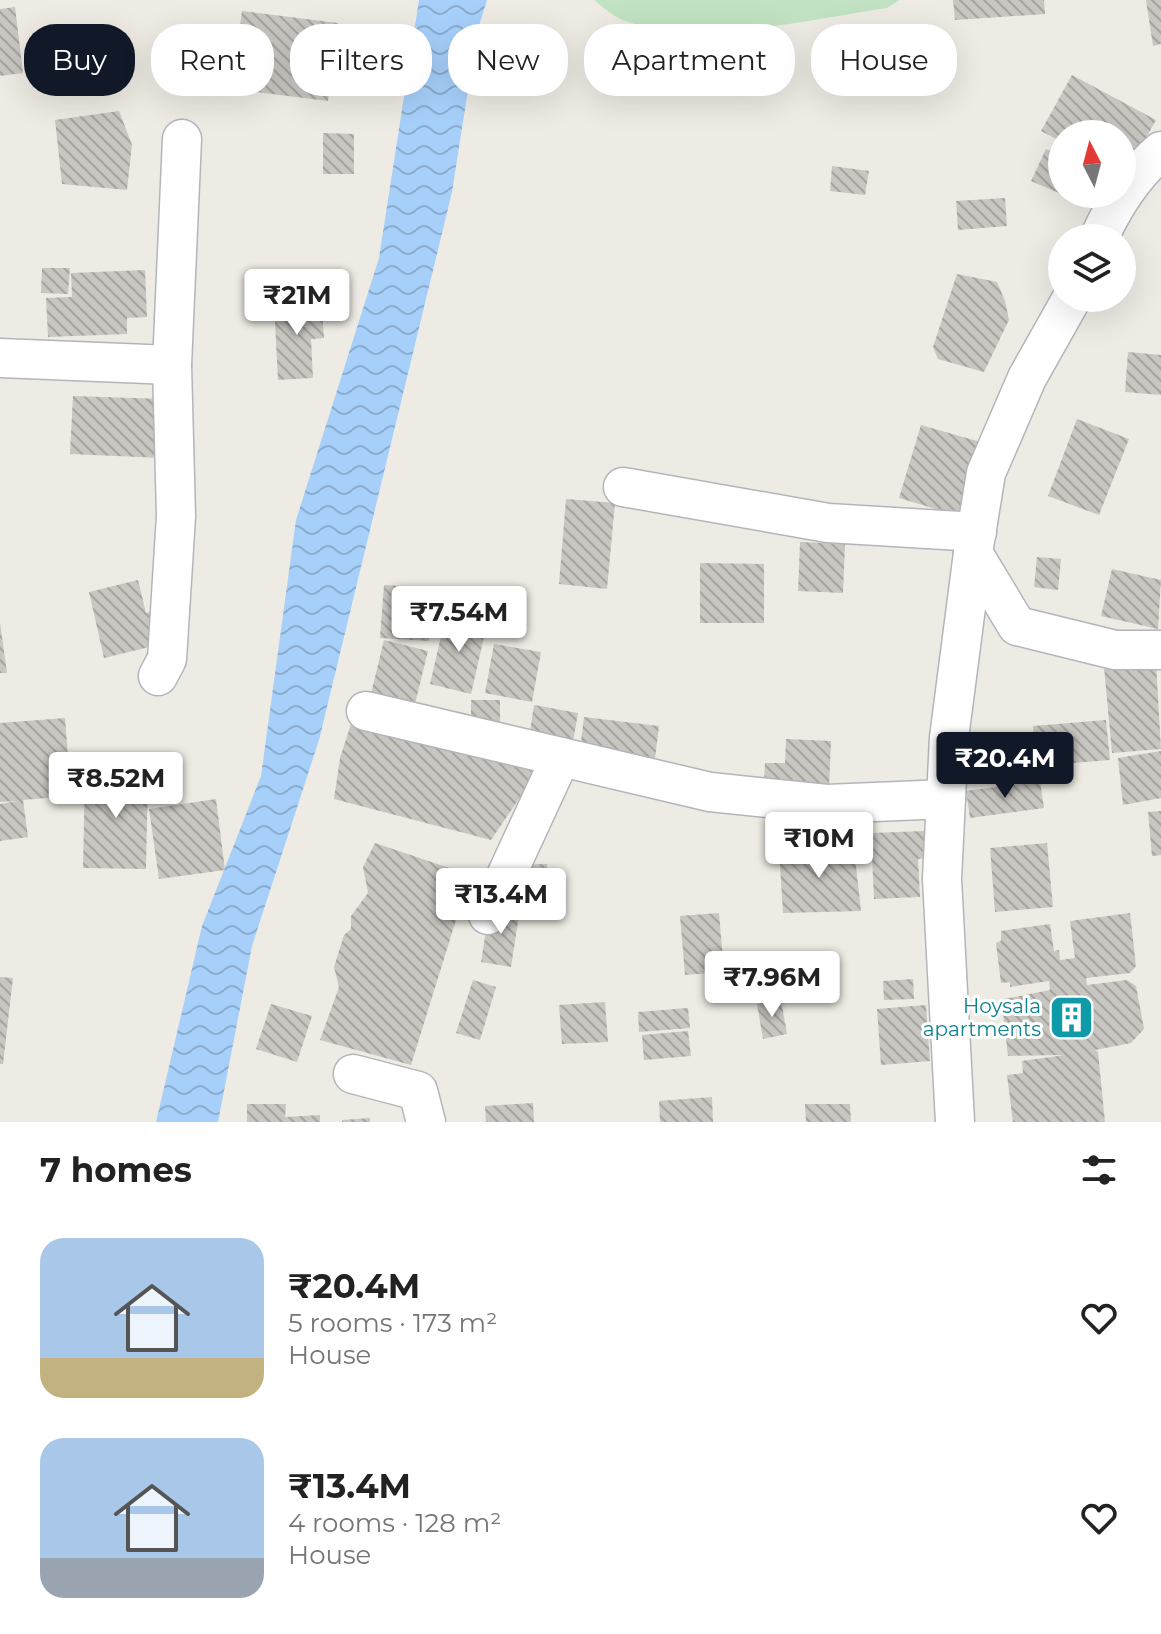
<!DOCTYPE html>
<html lang="en">
<head>
<meta charset="utf-8">
<style>
	:root { --surface:#fff; --page:#f2f2f2; --text:#222; --muted:#767676; --accent:#111827 }
	body { margin:0; font-family:Montserrat,sans-serif; background:var(--page); color:var(--text); height:100vh; display:flex; flex-direction:column; font-size:30px; white-space:nowrap }
	* { box-sizing:border-box; margin:0 }
	p { font-size:26px; color:var(--muted) }
	.icon { flex:none; width:44px; height:44px; fill:none; stroke:currentColor; stroke-width:2; stroke-linecap:round; stroke-linejoin:round }
	.map { position:relative; height:1122px; overflow:hidden }
	.side { display:flex; flex-direction:column; background:var(--surface); flex:1 }
	.side>* { flex:none }
	.banner { position:absolute; left:24px; top:24px; width:1114px; height:72px; display:flex; gap:16px }
	.needle { width:52px; rotate:354deg }
	.fabs { position:absolute; left:1048px; top:120px; display:grid; gap:16px }
	.fabs a { display:grid; place-items:center; width:88px; height:88px; border-radius:50%; background:var(--surface); box-shadow:0 8px 32px #0002; font-size:40px }
	.price { position:absolute; translate:-50% -68px; padding:0 18px; border-radius:8px; background:#fff; color:#222; font-size:26px; line-height:52px; filter:drop-shadow(0 2px 4px #0008) }
	.price::after { content:''; position:absolute; left:50%; top:48px; width:24px; height:18px; margin-left:-12px; background:inherit; clip-path:polygon(0 0,100% 0,50% 100%) }
	.price.selected { background:var(--accent); color:#fff }
	ul { padding:0; list-style:none }
	li { display:flex; align-items:center; gap:24px; height:200px; padding:0 40px }
	li span { display:grid; place-items:center; flex:none; width:224px; height:160px; border-radius:24px; color:#555 }
	li>.icon { margin-inline-start:auto }
	span .icon { width:96px; height:96px; fill:#fffc; stroke-width:1 }
	li b { font-size:34px }
	h2 { display:flex; justify-content:space-between; align-items:center; height:96px; padding:0 40px; font-size:34px }
	.tag { padding:0 28px; border-radius:32px; background:var(--surface); box-shadow:0 8px 32px #0002; font-size:28px; line-height:72px }
	.tag.selected { background:var(--accent); color:#fff }
	.map>svg:first-child { display:block }
	.green { fill:#c1e3c3 }
	.water { fill:url(#water-waves) }
	.building { fill:url(#building-back-hatch) }
	.lines { fill:none; stroke-linecap:round; stroke-linejoin:round }
	.minor-casing { stroke:#b3b5b9; stroke-width:41 }
	.minor { stroke:#fff; stroke-width:38 }
	.labels { text-anchor:middle; stroke-width:6; stroke-linejoin:round; paint-order:stroke }
	.culture-label { font-size:20px; fill:#0d838f; stroke:#fff; text-anchor:end }
</style>
</head>
<body>
<div class="map">
<svg width="1161" height="1122" viewBox="0 0 1161 1122">
	<defs>
		<pattern id="water-waves" width="16" height="10" patternUnits="userSpaceOnUse" patternTransform="scale(2)"><rect width="16" height="10" fill="#a6d0fa"/><path d="M0 5q4-4 8 0t8 0" fill="none" stroke="#8aacce"/></pattern>
		<pattern id="building-back-hatch" width="6" height="6" patternUnits="userSpaceOnUse" patternTransform="scale(2)"><rect width="6" height="6" fill="#c8c6c0"/><path d="M-1 5l2 2M0 0l6 6M5-1l2 2" fill="none" stroke="#a5a4a0"/></pattern>
	</defs>
	<rect width="100%" height="100%" fill="#edebe3"/>
	<!-- green -->
	<path class="green" d="M 594,0 L 900,0 L 887,8 C 805,20 706,46 625,21 C 614,17 603,7 594,0 Z"/>
	<!-- water -->
	<path class="water" d="M 419,0 L 487,0 L 477,32 L 452,192 L 319,740 L 252,946 L 218,1122 L 156,1122 L 202,926 L 261,776 L 296,520 L 379,258 Z"/>
	<!-- building -->
	<g class="building">
		<path d="M 953,0 L 1044,0 L 1045,14 L 955,20 Z"/>
		<path d="M 1146,0 L 1161,0 L 1161,44 L 1153,46 Z"/>
		<path d="M 15,7 L 23,73 L 0,76 L 0,9 Z"/>
		<path d="M 242,11 L 338,23 L 328,101 L 232,89 Z"/>
		<path d="M 1072,75 L 1156,120 L 1125,176 L 1122,134 L 1062,134 L 1062,142 L 1041,131 Z"/>
		<path d="M 119,111 L 132,145 L 127,190 L 62,184 L 55,120 Z"/>
		<path d="M 323,133 L 354,134 L 354,174 L 323,174 Z"/>
		<path d="M 1046,149 L 1062,156 L 1062,194 L 1102,194 L 1096,209 L 1031,181 Z"/>
		<path d="M 832,166 L 869,171 L 865,195 L 830,191 Z"/>
		<path d="M 1005,198 L 1007,226 L 958,230 L 956,201 Z"/>
		<path d="M 42,268 L 70,268 L 68,294 L 41,293 Z"/>
		<path d="M 145,270 L 147,317 L 127,318 L 127,334 L 48,337 L 46,298 L 72,297 L 71,273 Z"/>
		<path d="M 957,274 L 997,282 L 1005,301 L 1009,320 L 984,372 L 938,359 L 933,347 Z"/>
		<path d="M 321,300 L 324,338 L 311,339 L 313,378 L 278,380 L 274,303 Z"/>
		<path d="M 1128,352 L 1161,355 L 1161,395 L 1125,392 Z"/>
		<path d="M 73,396 L 164,399 L 162,458 L 70,454 Z"/>
		<path d="M 1077,419 L 1129,439 L 1099,515 L 1048,496 Z"/>
		<path d="M 921,425 L 984,443 L 963,517 L 899,498 Z"/>
		<path d="M 566,499 L 615,503 L 607,589 L 559,584 Z"/>
		<path d="M 800,542 L 845,544 L 843,593 L 798,591 Z"/>
		<path d="M 1037,557 L 1061,559 L 1058,590 L 1034,587 Z"/>
		<path d="M 700,563 L 764,564 L 764,623 L 700,623 Z"/>
		<path d="M 1112,569 L 1161,580 L 1158,629 L 1101,616 Z"/>
		<path d="M 138,580 L 146,613 L 159,610 L 166,643 L 104,658 L 89,592 Z"/>
		<path d="M 384,585 L 433,588 L 429,641 L 380,638 Z"/>
		<path d="M 446,615 L 487,624 L 471,694 L 430,684 Z"/>
		<path d="M 0,623 L 7,673 L 0,673 Z"/>
		<path d="M 384,640 L 428,651 L 414,708 L 370,698 Z"/>
		<path d="M 494,644 L 541,652 L 532,702 L 485,693 Z"/>
		<path d="M 1156,663 L 1161,749 L 1112,753 L 1104,667 Z"/>
		<rect x="471" y="700" width="29" height="35"/>
		<path d="M 534,705 L 578,713 L 571,753 L 528,745 Z"/>
		<path d="M 366,711 L 540,768 L 491,840 L 334,799 L 340,758 L 351,724 Z"/>
		<path d="M 584,717 L 659,726 L 654,767 L 579,758 Z"/>
		<path d="M 65,718 L 71,796 L 23,800 L 28,837 L 0,841 L 0,804 L 17,801 L 0,802 L 0,723 Z"/>
		<path d="M 1106,720 L 1110,760 L 1036,766 L 1033,726 Z"/>
		<path d="M 786,739 L 831,741 L 828,811 L 764,781 L 765,763 L 785,763 Z"/>
		<path d="M 1161,751 L 1161,798 L 1123,805 L 1118,758 Z"/>
		<path d="M 85,772 L 148,773 L 146,869 L 83,868 Z"/>
		<path d="M 1040,781 L 1044,808 L 970,818 L 966,791 Z"/>
		<path d="M 216,799 L 225,870 L 159,879 L 149,809 Z"/>
		<path d="M 1161,811 L 1161,855 L 1152,856 L 1148,812 Z"/>
		<path d="M 924,831 L 926,858 L 918,859 L 920,897 L 874,899 L 871,833 Z"/>
		<path d="M 375,843 L 470,875 L 411,1065 L 320,1040 L 339,987 L 334,967 L 344,935 L 351,929 L 351,916 L 368,893 L 363,867 Z"/>
		<path d="M 1047,843 L 1053,907 L 995,912 L 990,848 Z"/>
		<path d="M 854,848 L 861,911 L 783,913 L 779,849 Z"/>
		<path d="M 547,864 L 548,898 L 518,900 L 516,865 Z"/>
		<path d="M 490,905 L 520,909 L 511,967 L 481,962 Z"/>
		<path d="M 719,913 L 724,972 L 685,975 L 680,916 Z"/>
		<path d="M 1130,913 L 1136,966 L 1130,973 L 1086,978 L 1087,985 L 1127,980 L 1136,986 L 1144,1029 L 1131,1043 L 1095,1050 L 1098,1052 L 1105,1122 L 1013,1122 L 1007,1075 L 1023,1073 L 1022,1061 L 1065,1055 L 1008,1056 L 1002,1004 L 1004,999 L 1050,990 L 1049,981 L 1010,987 L 1010,982 L 1001,983 L 996,943 L 1001,941 L 1001,931 L 1050,924 L 1054,951 L 1059,950 L 1060,960 L 1075,958 L 1070,921 Z"/>
		<path d="M 0,977 L 13,978 L 3,1064 L 0,1064 Z"/>
		<path d="M 913,979 L 914,999 L 884,1000 L 883,981 Z"/>
		<path d="M 473,980 L 496,987 L 480,1040 L 456,1033 Z"/>
		<path d="M 781,1000 L 787,1034 L 763,1039 L 757,1004 Z"/>
		<path d="M 605,1002 L 608,1042 L 562,1044 L 559,1005 Z"/>
		<path d="M 271,1004 L 312,1016 L 297,1062 L 256,1049 Z"/>
		<path d="M 926,1005 L 930,1061 L 881,1065 L 877,1009 Z"/>
		<path d="M 688,1008 L 690,1028 L 639,1032 L 638,1012 Z"/>
		<path d="M 688,1031 L 691,1056 L 644,1060 L 642,1035 Z"/>
		<path d="M 712,1097 L 713,1122 L 660,1122 L 659,1101 Z"/>
		<path d="M 533,1103 L 534,1122 L 486,1122 L 485,1106 Z"/>
		<path d="M 247,1104 L 286,1104 L 285,1117 L 320,1115 L 320,1122 L 247,1122 Z"/>
		<path d="M 805,1104 L 850,1104 L 851,1122 L 806,1122 Z"/>
		<path d="M 370,1118 L 370,1122 L 342,1122 L 342,1120 Z"/>
	</g>
	<g class="lines">
		<defs>
			<g id="minor">
				<path d="M 1099,238 C 1114,205 1134,174 1161,151"/>
				<path d="M 0,358 L 172,365"/>
				<path d="M 623,487 L 828,523 L 977,532"/>
				<path d="M 973,553 L 1017,626 L 1115,650 L 1161,650"/>
				<path d="M 158,676 L 167,659 L 176,516 L 172,365 L 182,139"/>
				<path d="M 366,711 L 710,792 L 827,804 L 946,799"/>
				<path d="M 488,915 L 560,759"/>
				<path d="M 353,1074 L 418,1091 L 426,1122"/>
				<path d="M 955,1122 L 942,879 L 949,738 L 973,553 L 986,473 L 1027,378 L 1072,298"/>
			</g>
		</defs>
		<!-- minor casing -->
		<use href="#minor" class="minor-casing"/>
		<!-- minor -->
		<use href="#minor" class="minor"/>
	</g>
	<!-- icons -->
	<defs>
		<symbol id="building-square" viewBox="-11 -11 22 22"><rect x="-9" y="-9" width="18" height="18" rx="4" fill="#0f9aa8" stroke="#fff"/><path d="M-4-6H4V6H1V3H-1V6H-4ZM-2.5-4.3h1.7v1.8h-1.7ZM.8-4.3h1.7v1.8H.8ZM-2.5-1h1.7V.8h-1.7ZM.8-1h1.7V.8H.8Z" fill="#fff"/></symbol>
	</defs>
	<g fill-rule="evenodd">
		<use href="#building-square" x="1046" y="992" width="51" height="51"/>
	</g>
	<g class="labels">
		<!-- culture labels -->
		<g class="culture-label">
			<text x="1041" y="1013">Hoysala<tspan x="1041" dy="23">apartments</tspan></text>
		</g>
	</g>
</svg>
<div class="fabs">
<a><svg class="needle" viewBox="-14 -14 28 28"><path d="M0-13l5 13h-10z" fill="#e53935"/><path d="M0 13l5-13h-10z" fill="#767676"/></svg></a>
<a><svg class="icon" aria-label="layers" viewBox="0 0 24 24"><path d="M12 4l9 5-9 5-9-5zM3 14l9 5 9-5"/></svg></a>
</div>
<b class="price" style="left:297px;top:337px">₹21M</b>
<b class="price" style="left:459px;top:654px">₹7.54M</b>
<b class="price selected" style="left:1005px;top:800px">₹20.4M</b>
<b class="price" style="left:116px;top:820px">₹8.52M</b>
<b class="price" style="left:819px;top:880px">₹10M</b>
<b class="price" style="left:501px;top:936px">₹13.4M</b>
<b class="price" style="left:772px;top:1019px">₹7.96M</b>
<div class="banner">
<a class="tag selected">Buy</a>
<a class="tag">Rent</a>
<a class="tag">Filters</a>
<a class="tag">New</a>
<a class="tag">Apartment</a>
<a class="tag">House</a>
</div>
</div>
<section class="side">
<h2>7 homes<svg class="icon" aria-label="filters" viewBox="0 0 24 24"><path d="M4 7h16M4 17h16"/><circle cx="9" cy="7" r="2"/><circle cx="15" cy="17" r="2"/></svg></h2>
<ul>
<li><span style="background:linear-gradient(#a9c7e8 75%,#c2b280 0)"><svg class="icon" aria-label="home" viewBox="0 0 24 24"><path d="M3 11l9-7 9 7M6 9v11h12V9"/></svg></span><div><b>₹20.4M</b><p>5 rooms · 173 m²</p><p>House</p></div><svg class="icon" aria-label="heart" viewBox="0 0 24 24"><path d="M12 20l-8-8c-3-5 5-10 8-4 3-6 11-1 8 4z"/></svg></li>
<li><span style="background:linear-gradient(#a9c7e8 75%,#9aa5b1 0)"><svg class="icon" aria-label="home" viewBox="0 0 24 24"><path d="M3 11l9-7 9 7M6 9v11h12V9"/></svg></span><div><b>₹13.4M</b><p>4 rooms · 128 m²</p><p>House</p></div><svg class="icon" aria-label="heart" viewBox="0 0 24 24"><path d="M12 20l-8-8c-3-5 5-10 8-4 3-6 11-1 8 4z"/></svg></li>
</ul>
</section>
</body>
</html>
